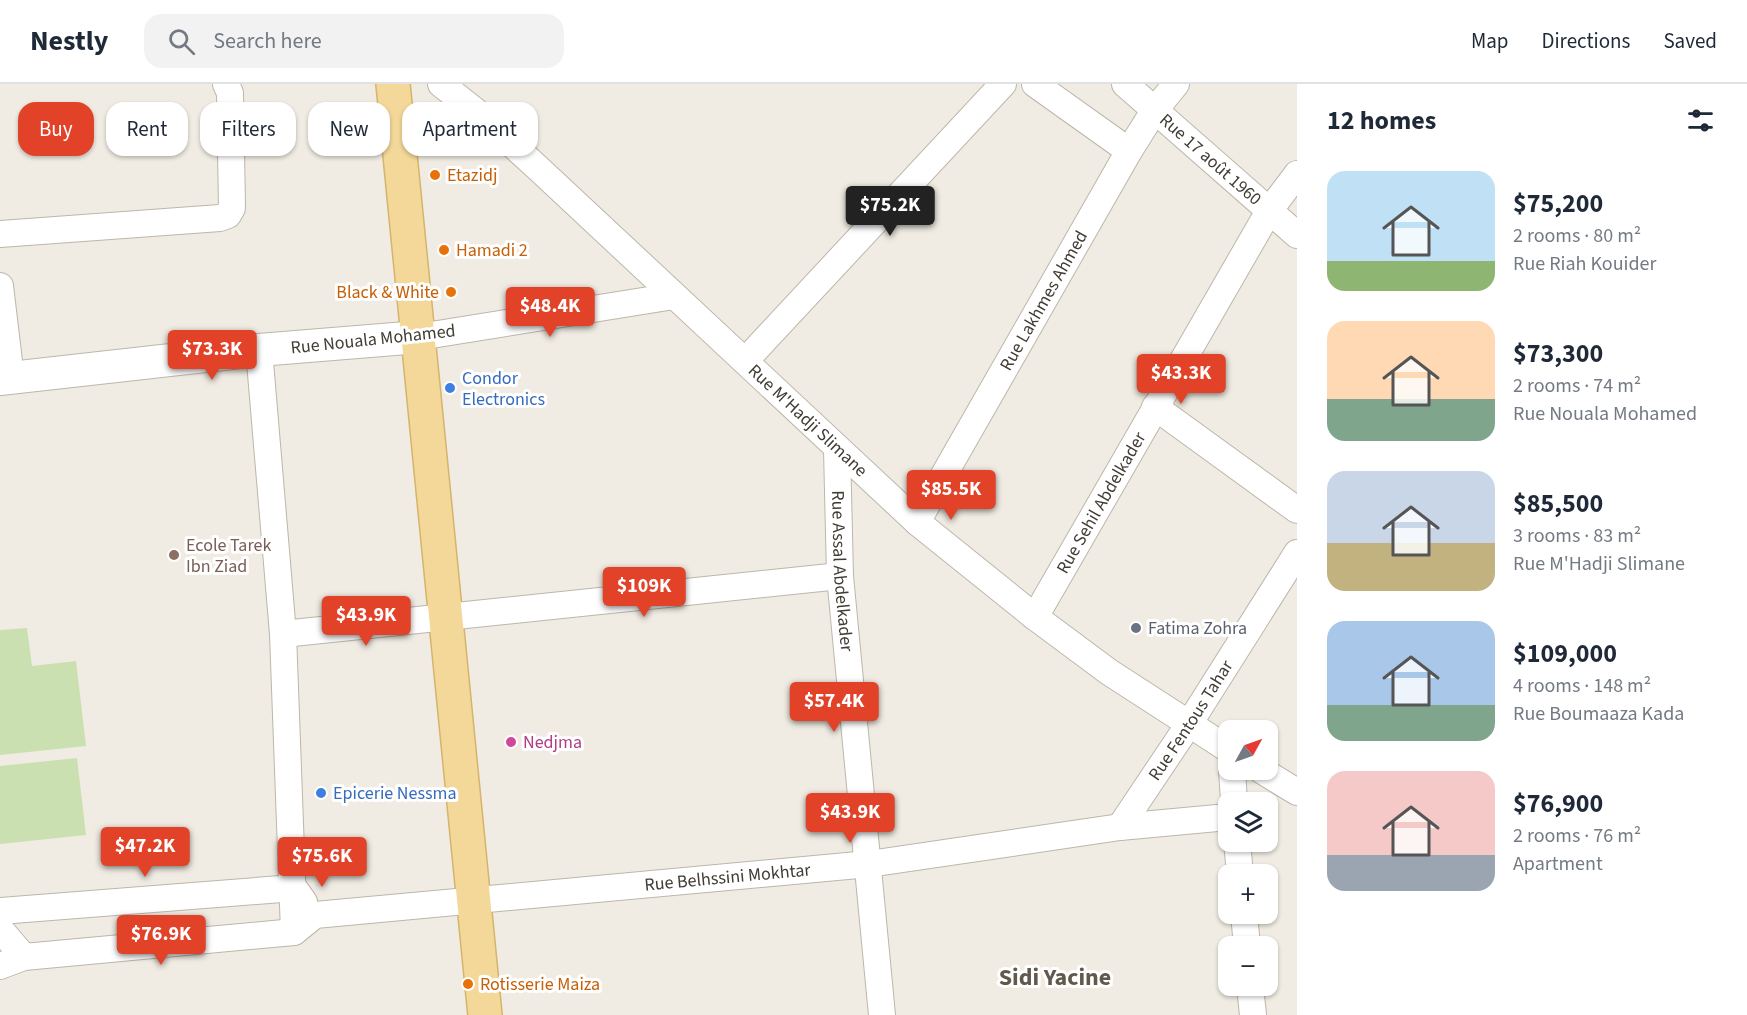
<!DOCTYPE html>
<html lang="en">
<head>
<meta charset="utf-8">
<style>
	:root { --surface:#fff; --page:#f2f2f3; --text:#1f2937; --muted:#747a83; --line:#e0e1e3; --accent:#e24228 }
	body { margin:0; font-family:"Source Sans 3",sans-serif; background:var(--page); color:var(--text); height:100vh; display:flex; flex-direction:column; font-size:22px; white-space:nowrap }
	* { box-sizing:border-box; margin:0 }
	p { font-size:20px; color:var(--muted) }
	.icon { flex:none; width:33px; height:33px; fill:none; stroke:currentColor; stroke-width:2; stroke-linecap:round; stroke-linejoin:round }
	.map { position:relative; flex:1; overflow:hidden }
	.drawer { display:flex; flex-direction:column; background:var(--surface); width:450px }
	.drawer>* { flex:none }
	.banner { position:absolute; left:18px; top:18px; width:570px; height:54px; display:flex; gap:12px }
	.needle { width:39px; rotate:50deg }
	.tools { position:absolute; left:1218px; top:636px; display:grid; gap:12px }
	.tools a { display:grid; place-items:center; width:60px; height:60px; border-radius:12px; background:var(--surface); box-shadow:0 2px 4px #0004; font-size:30px }
	.price { position:absolute; translate:-50% -51px; padding:0 14px; border-radius:6px; background:var(--accent); color:#fff; font-size:20px; line-height:39px; filter:drop-shadow(0 2px 3px #0008) }
	.price::after { content:''; position:absolute; left:50%; top:36px; width:18px; height:14px; margin-left:-9px; background:inherit; clip-path:polygon(0 0,100% 0,50% 100%) }
	.price.on { background:#222; color:#fff }
	ul { padding:0; list-style:none }
	li { display:flex; align-items:center; gap:18px; height:150px; padding:0 30px }
	li span { display:grid; place-items:center; flex:none; width:168px; height:120px; border-radius:18px; color:#555 }
	li>.icon { margin-inline-start:auto }
	span .icon { width:72px; height:72px; fill:#fffc; stroke-width:1 }
	li b { font-size:26px }
	h2 { display:flex; justify-content:space-between; align-items:center; height:72px; padding:0 30px; font-size:26px }
	.pill { padding:0 21px; border-radius:18px; background:var(--surface); box-shadow:0 2px 4px #0004; font-size:21px; line-height:54px }
	.pill.on { background:var(--accent); color:#fff }
	header { display:flex; align-items:center; gap:36px; box-sizing:border-box; height:84px; padding:0 30px; background:var(--surface); border-bottom:2px solid var(--line) }
	header strong { font-size:28px }
	nav { display:flex; gap:33px; margin-inline-start:auto; font-size:21px }
	.search { width:420px; height:54px; background:var(--page); display:flex; align-items:center; gap:15px; box-sizing:border-box; padding:0 21px; border-radius:18px; color:var(--muted); font-size:22px }
	main { display:flex; flex:1; min-height:0 }
	.map>svg:first-child { display:block }
	.green { fill:#cbe0b0 }
	.lines { fill:none; stroke-linecap:round; stroke-linejoin:round }
	.minor-casing { stroke:#bdb6aa; stroke-width:28 }
	.tertiary-casing { stroke:#bdb6aa; stroke-width:34 }
	.primary-casing { stroke:#d5b46c; stroke-width:36 }
	.minor { stroke:#fff; stroke-width:26 }
	.tertiary { stroke:#fff; stroke-width:32 }
	.primary { stroke:#f3d899; stroke-width:33 }
	.food-dot { fill:#e8710a; stroke:#fff; stroke-width:2 }
	.shop-dot { fill:#3f7fe0; stroke:#fff; stroke-width:2 }
	.education-dot { fill:#8d6e63; stroke:#fff; stroke-width:2 }
	.worship-dot { fill:#6b7280; stroke:#fff; stroke-width:2 }
	.hotel-dot { fill:#d1479c; stroke:#fff; stroke-width:2 }
	.labels { text-anchor:middle; stroke-width:6; stroke-linejoin:round; paint-order:stroke }
	.street-label { font-size:18px; fill:#413c34; stroke:#fff }
	.food-label { font-size:18px; fill:#c56008; stroke:#fff; text-anchor:start }
	.shop-label { font-size:18px; fill:#366cbe; stroke:#fff; text-anchor:start }
	.education-label { font-size:18px; fill:#785e54; stroke:#fff; text-anchor:start }
	.worship-label { font-size:18px; fill:#5b616d; stroke:#fff; text-anchor:start }
	.hotel-label { font-size:18px; fill:#b23c85; stroke:#fff; text-anchor:start }
	.district-label { font-size:24px; font-weight:bold; fill:#62594d; stroke:#fff }
</style>
</head>
<body>
<header>
<strong>Nestly</strong>
<div class="search"><svg class="icon" aria-label="search" viewBox="0 0 24 24"><circle cx="10" cy="10" r="6"/><path d="M15 15l6 6"/></svg>Search here</div>
<nav><a>Map</a><a>Directions</a><a>Saved</a></nav>
</header>
<main>
<div class="map">
<svg width="1297" height="931" viewBox="0 0 1297 931">
	<rect width="100%" height="100%" fill="#f0ece3"/>
	<!-- green -->
	<g class="green">
		<path d="M 27,544 L 32,582 L 76,577 L 86,662 L 0,671 L 0,546 Z"/>
		<path d="M 77,674 L 86,751 L 0,760 L 0,682 Z"/>
	</g>
	<g class="lines">
		<defs>
			<g id="minor">
				<path id="s1" d="M 441,0 L 479,30 L 540,86 L 917,438 L 1035,533 L 1109,588 L 1228,665"/>
				<path d="M 1035,0 L 1129,67"/>
				<path id="s2" d="M 1125,0 L 1297,151"/>
				<path d="M 0,150 L 220,134 L 228,131 L 232,124 L 230,9 L 226,0"/>
				<path d="M 0,202 L 11,294"/>
				<path d="M 419,253 L 674,212"/>
				<path d="M 259,266 L 283,550 L 294,848"/>
				<path d="M 745,277 L 1003,0"/>
				<path d="M 1155,323 L 1297,426"/>
				<path id="s3" d="M 837,365 L 840,492 L 882,931"/>
				<path id="s4" d="M 917,438 L 1129,67 L 1154,27 L 1176,0"/>
				<path id="s5" d="M 1035,533 L 1269,127 L 1297,90"/>
				<path d="M 283,550 L 840,492"/>
				<path d="M 1232,686 L 1234,718"/>
				<path d="M 1261,686 L 1297,708"/>
				<path id="s6" d="M 1120,743 L 1189,640 L 1297,469"/>
				<path d="M 1237,758 L 1240,790"/>
				<path d="M 0,827 L 294,804 L 304,818"/>
				<path d="M 1244,830 L 1247,862"/>
				<path d="M 0,845 L 24,873"/>
				<path id="s7" d="M 0,882 L 24,873 L 294,848 L 315,831 L 869,780 L 1120,743 L 1228,733"/>
				<path d="M 1250,902 L 1253,931"/>
			</g>
			<path id="tertiary" d="M 0,295 L 259,266 L 419,253"/>
			<path id="primary" d="M 393,0 L 485,931"/>
		</defs>
		<!-- minor casing -->
		<use href="#minor" class="minor-casing"/>
		<!-- tertiary casing -->
		<use href="#tertiary" class="tertiary-casing"/>
		<!-- primary casing -->
		<use href="#primary" class="primary-casing"/>
		<!-- minor -->
		<use href="#minor" class="minor"/>
		<!-- tertiary -->
		<use href="#tertiary" class="tertiary"/>
		<!-- primary -->
		<use href="#primary" class="primary"/>
	</g>
	<!-- markers -->
	<g class="food-dot">
		<circle cx="435" cy="91" r="6"/>
		<circle cx="444" cy="166" r="6"/>
		<circle cx="451" cy="208" r="6"/>
		<circle cx="468" cy="900" r="6"/>
	</g>
	<g class="shop-dot">
		<circle cx="450" cy="304" r="6"/>
		<circle cx="321" cy="709" r="6"/>
	</g>
	<circle class="education-dot" cx="174" cy="471" r="6"/>
	<circle class="worship-dot" cx="1136" cy="544" r="6"/>
	<circle class="hotel-dot" cx="511" cy="658" r="6"/>
	<g class="labels">
		<!-- street labels -->
		<g class="street-label">
			<text dy="6" stroke="none"><textPath href="#s2" startOffset="114">Rue 17 août 1960</textPath></text>
			<text dy="6" stroke="none"><textPath href="#s4" startOffset="255">Rue Lakhmes Ahmed</textPath></text>
			<text transform="translate(373 255) rotate(-6)" y="6">Rue Nouala Mohamed</text>
			<text dy="6" stroke="none"><textPath href="#s1" startOffset="498">Rue M'Hadji Slimane</textPath></text>
			<text dy="6" stroke="none"><textPath href="#s5" startOffset="132">Rue Sehil Abdelkader</textPath></text>
			<text dy="6" stroke="none"><textPath href="#s3" startOffset="122">Rue Assal Abdelkader</textPath></text>
			<text dy="6" stroke="none"><textPath href="#s6" startOffset="128">Rue Fentous Tahar</textPath></text>
			<text dy="6" stroke="none"><textPath href="#s7" startOffset="738">Rue Belhssini Mokhtar</textPath></text>
		</g>
		<!-- food labels -->
		<g class="food-label">
			<text x="447" y="97">Etazidj</text>
			<text x="456" y="172">Hamadi 2</text>
			<text x="439" y="214" text-anchor="end">Black &amp; White</text>
			<text x="480" y="906">Rotisserie Maiza</text>
		</g>
		<!-- shop labels -->
		<g class="shop-label">
			<text x="462" y="300">Condor<tspan x="462" dy="21">Electronics</tspan></text>
			<text x="333" y="715">Epicerie Nessma</text>
		</g>
		<!-- education labels -->
		<g class="education-label">
			<text x="186" y="467">Ecole Tarek<tspan x="186" dy="21">Ibn Ziad</tspan></text>
		</g>
		<!-- worship labels -->
		<g class="worship-label">
			<text x="1148" y="550">Fatima Zohra</text>
		</g>
		<!-- hotel labels -->
		<g class="hotel-label">
			<text x="523" y="664">Nedjma</text>
		</g>
		<!-- district labels -->
		<g class="district-label">
			<text x="1055" y="901">Sidi Yacine</text>
		</g>
	</g>
</svg>
<div class="tools">
<a><svg class="needle" viewBox="-14 -14 28 28"><path d="M0-13l5 13h-10z" fill="#e53935"/><path d="M0 13l5-13h-10z" fill="#747a83"/></svg></a>
<a><svg class="icon" aria-label="layers" viewBox="0 0 24 24"><path d="M12 4l9 5-9 5-9-5zM3 14l9 5 9-5"/></svg></a>
<a>+</a>
<a>−</a>
</div>
<b class="price on" style="left:890px;top:153px">$75.2K</b>
<b class="price" style="left:550px;top:254px">$48.4K</b>
<b class="price" style="left:212px;top:297px">$73.3K</b>
<b class="price" style="left:1181px;top:321px">$43.3K</b>
<b class="price" style="left:951px;top:437px">$85.5K</b>
<b class="price" style="left:644px;top:534px">$109K</b>
<b class="price" style="left:366px;top:563px">$43.9K</b>
<b class="price" style="left:834px;top:649px">$57.4K</b>
<b class="price" style="left:850px;top:760px">$43.9K</b>
<b class="price" style="left:145px;top:794px">$47.2K</b>
<b class="price" style="left:322px;top:804px">$75.6K</b>
<b class="price" style="left:161px;top:882px">$76.9K</b>
<div class="banner">
<a class="pill on">Buy</a>
<a class="pill">Rent</a>
<a class="pill">Filters</a>
<a class="pill">New</a>
<a class="pill">Apartment</a>
</div>
</div>
<section class="drawer">
<h2>12 homes<svg class="icon" aria-label="filters" viewBox="0 0 24 24"><path d="M4 7h16M4 17h16"/><circle cx="9" cy="7" r="2"/><circle cx="15" cy="17" r="2"/></svg></h2>
<ul>
<li><span style="background:linear-gradient(#bfe0f5 75%,#8fb573 0)"><svg class="icon" aria-label="home" viewBox="0 0 24 24"><path d="M3 11l9-7 9 7M6 9v11h12V9"/></svg></span><div><b>$75,200</b><p>2 rooms · 80 m²</p><p>Rue Riah Kouider</p></div></li>
<li><span style="background:linear-gradient(#ffd9b3 65%,#7fa58c 0)"><svg class="icon" aria-label="home" viewBox="0 0 24 24"><path d="M3 11l9-7 9 7M6 9v11h12V9"/></svg></span><div><b>$73,300</b><p>2 rooms · 74 m²</p><p>Rue Nouala Mohamed</p></div></li>
<li><span style="background:linear-gradient(#c9d6e8 60%,#c2b280 0)"><svg class="icon" aria-label="home" viewBox="0 0 24 24"><path d="M3 11l9-7 9 7M6 9v11h12V9"/></svg></span><div><b>$85,500</b><p>3 rooms · 83 m²</p><p>Rue M'Hadji Slimane</p></div></li>
<li><span style="background:linear-gradient(#a9c7e8 70%,#7fa58c 0)"><svg class="icon" aria-label="home" viewBox="0 0 24 24"><path d="M3 11l9-7 9 7M6 9v11h12V9"/></svg></span><div><b>$109,000</b><p>4 rooms · 148 m²</p><p>Rue Boumaaza Kada</p></div></li>
<li><span style="background:linear-gradient(#f6c9c9 70%,#9aa5b1 0)"><svg class="icon" aria-label="home" viewBox="0 0 24 24"><path d="M3 11l9-7 9 7M6 9v11h12V9"/></svg></span><div><b>$76,900</b><p>2 rooms · 76 m²</p><p>Apartment</p></div></li>
</ul>
</section>
</main>
</body>
</html>
